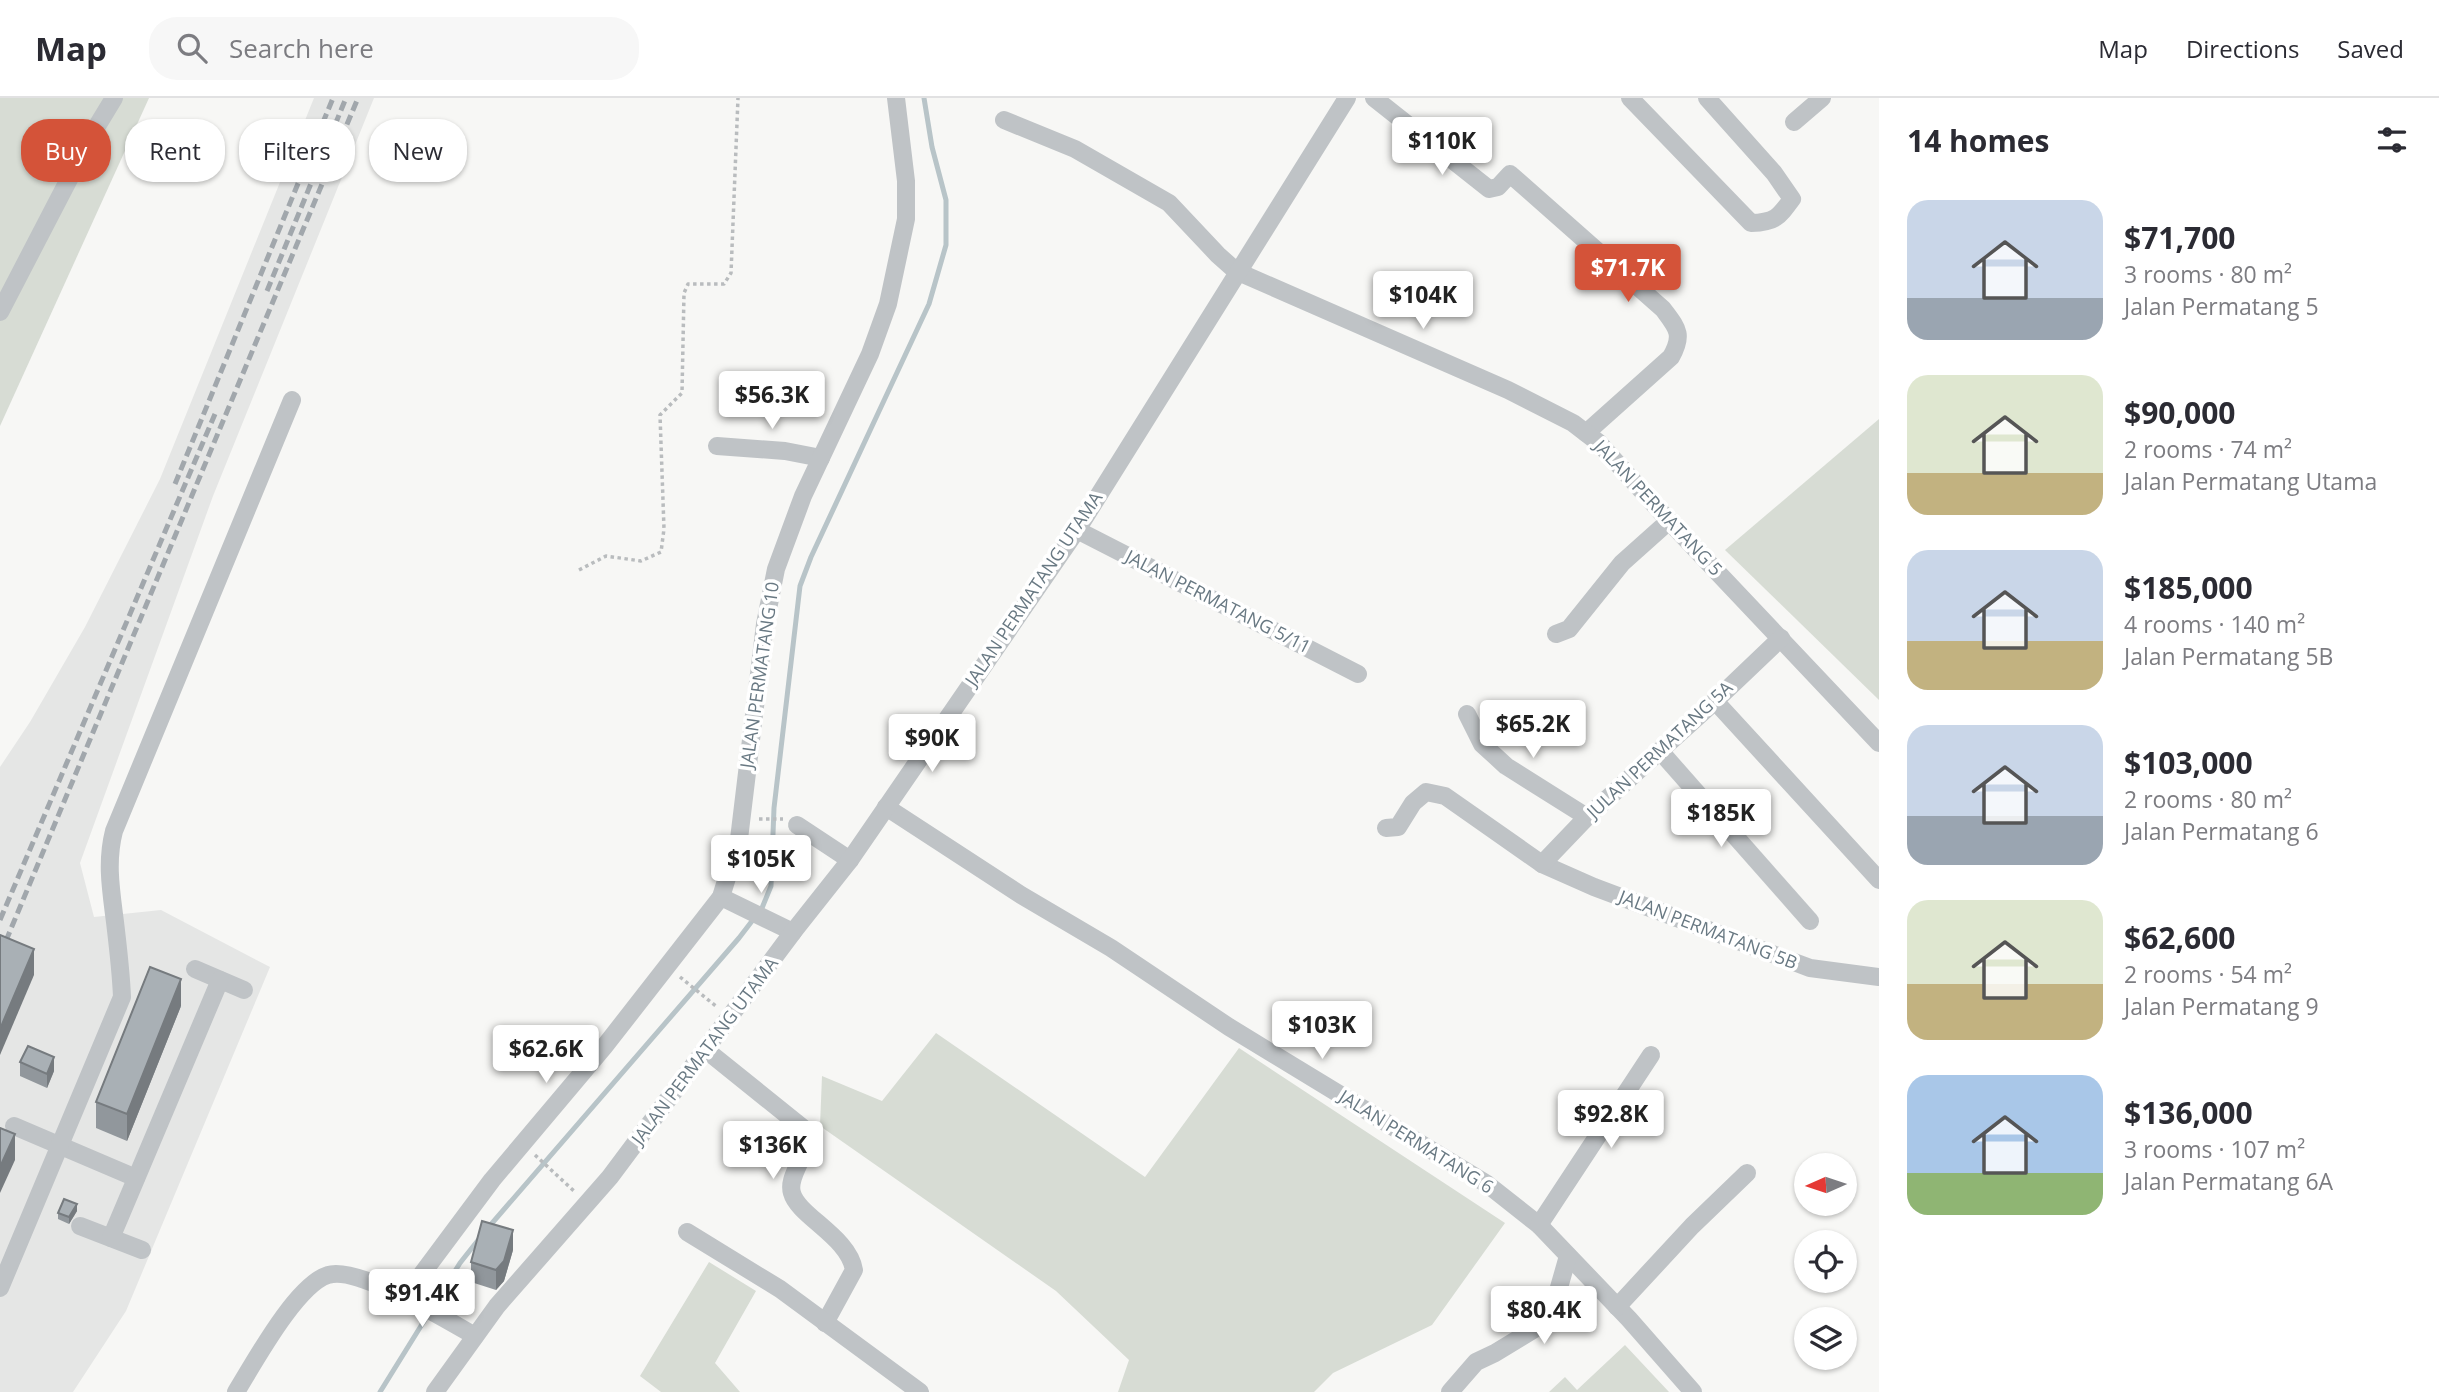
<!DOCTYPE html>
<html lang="en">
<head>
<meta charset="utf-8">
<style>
	:root { --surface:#fff; --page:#f7f7f7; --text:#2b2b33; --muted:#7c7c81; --line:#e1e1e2; --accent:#d45339 }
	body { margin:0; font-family:"Open Sans",sans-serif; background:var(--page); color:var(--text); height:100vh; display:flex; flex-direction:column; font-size:26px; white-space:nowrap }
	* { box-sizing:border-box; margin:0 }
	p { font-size:23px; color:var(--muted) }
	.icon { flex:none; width:38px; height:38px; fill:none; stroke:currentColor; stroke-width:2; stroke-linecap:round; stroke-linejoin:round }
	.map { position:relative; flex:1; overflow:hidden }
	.side { display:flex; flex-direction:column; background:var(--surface); width:560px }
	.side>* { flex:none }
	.hud { position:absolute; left:21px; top:21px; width:665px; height:63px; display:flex; gap:14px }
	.needle { width:46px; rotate:267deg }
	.tools { position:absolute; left:1794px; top:1055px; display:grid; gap:14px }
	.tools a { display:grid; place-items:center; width:63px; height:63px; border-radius:50%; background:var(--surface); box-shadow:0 2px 5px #0004; font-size:35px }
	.price { position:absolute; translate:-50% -60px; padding:0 16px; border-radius:7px; background:#fff; color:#222; font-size:23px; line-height:46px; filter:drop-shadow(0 2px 4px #0008) }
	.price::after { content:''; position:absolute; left:50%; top:42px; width:21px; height:16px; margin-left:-10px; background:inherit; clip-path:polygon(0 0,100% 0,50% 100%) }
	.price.current { background:var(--accent); color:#fff }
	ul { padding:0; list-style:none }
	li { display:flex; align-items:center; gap:21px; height:175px; padding:0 28px }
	li span { display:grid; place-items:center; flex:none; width:196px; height:140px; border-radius:21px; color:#555 }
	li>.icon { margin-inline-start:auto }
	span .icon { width:84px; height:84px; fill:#fffc; stroke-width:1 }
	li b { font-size:30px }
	h2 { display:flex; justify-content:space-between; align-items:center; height:84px; padding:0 28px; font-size:30px }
	.chip { padding:0 24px; border-radius:28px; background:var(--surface); box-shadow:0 2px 5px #0004; font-size:24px; line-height:63px }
	.chip.current { background:var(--accent); color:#fff }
	header { display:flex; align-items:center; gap:42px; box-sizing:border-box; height:98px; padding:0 35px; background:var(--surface); border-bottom:2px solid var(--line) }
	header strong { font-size:33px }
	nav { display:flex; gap:38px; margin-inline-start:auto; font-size:24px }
	.search { width:490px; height:63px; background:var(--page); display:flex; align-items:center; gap:18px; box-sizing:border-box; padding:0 24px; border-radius:28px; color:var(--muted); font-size:26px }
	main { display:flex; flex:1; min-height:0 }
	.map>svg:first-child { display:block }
	.built { fill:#e5e6e5 }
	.green { fill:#d7dcd4 }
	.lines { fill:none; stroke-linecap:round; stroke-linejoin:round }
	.stream { stroke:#b8c4c8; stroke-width:5 }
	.path { stroke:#b9bcbe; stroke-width:3.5; stroke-dasharray:3.5 3.5; stroke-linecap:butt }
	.minor { stroke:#bfc3c6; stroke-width:18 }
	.rail { stroke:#a1a7ac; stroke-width:5; stroke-dasharray:10 5; stroke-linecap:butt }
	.wall { fill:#91979c }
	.shaded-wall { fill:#767b7f }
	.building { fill:#a9b0b5; stroke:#767b7f; stroke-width:2 }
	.labels { text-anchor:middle; stroke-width:7; stroke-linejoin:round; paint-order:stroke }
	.street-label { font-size:18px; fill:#697983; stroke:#fff }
</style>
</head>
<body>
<header>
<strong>Map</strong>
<div class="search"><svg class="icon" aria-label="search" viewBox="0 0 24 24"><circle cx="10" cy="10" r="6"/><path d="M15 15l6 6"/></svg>Search here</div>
<nav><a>Map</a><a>Directions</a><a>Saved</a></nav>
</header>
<main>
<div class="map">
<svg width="1879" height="1294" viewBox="0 0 1879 1294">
	<rect width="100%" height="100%" fill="#f7f7f5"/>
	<!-- built -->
	<path class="built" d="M 314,0 L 374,0 L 213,398 L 80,765 L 94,819 L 161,812 L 270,869 L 126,1213 L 73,1294 L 0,1294 L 0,669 L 30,624 L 85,529 L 160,381 Z"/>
	<!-- green -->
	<g class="green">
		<path d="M 0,0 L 149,0 L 0,328 Z"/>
		<path d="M 1879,321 L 1879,602 L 1725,452 Z"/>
		<path d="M 936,935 L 1145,1079 L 1239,950 L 1505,1125 L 1432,1227 L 1333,1275 L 1314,1294 L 1118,1294 L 1129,1262 L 1056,1193 L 820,1028 L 822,978 L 882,1003 Z"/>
		<path d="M 709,1164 L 756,1193 L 715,1265 L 740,1294 L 661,1294 L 640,1278 Z"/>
		<path d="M 1625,1247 L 1669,1294 L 1549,1294 L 1565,1279 L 1577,1292 Z"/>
	</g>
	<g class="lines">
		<!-- stream -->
		<g class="stream">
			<path d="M 487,1131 L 739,840 L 762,810 L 771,788 L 774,710 L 800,488 L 811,459 L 929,206 L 946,147 L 946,102 L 932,49 L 924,0"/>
			<path d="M 380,1294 L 460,1165 L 479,1141"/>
		</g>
		<!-- path -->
		<g class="path">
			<path d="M 579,472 L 606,458 L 641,463 L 661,454 L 664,431 L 660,317 L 682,295 L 684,195 L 688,186 L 724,186 L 731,175 L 738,0"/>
			<path d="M 759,721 L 783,721"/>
			<path d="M 680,879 L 717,909"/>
			<path d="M 535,1057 L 575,1094"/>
		</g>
		<!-- minor -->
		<g class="minor">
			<path d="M 1374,0 L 1489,91 L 1498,89 L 1510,76 L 1663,211 C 1677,230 1684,236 1671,259 L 1586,335"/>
			<path d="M 1630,0 L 1751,125 C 1775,124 1778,120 1792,101 L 1774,75 L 1707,0"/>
			<path d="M 1004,22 L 1075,51 L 1169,105 L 1218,157 L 1236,173 L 1508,292 L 1573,325 L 1599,345 L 1669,423 L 1879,645"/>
			<path d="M 1794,24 L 1822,0"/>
			<path d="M 0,214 L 94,33 L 114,0"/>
			<path d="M 717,348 L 785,353 L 821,360"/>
			<path d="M 1077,432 L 1358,576"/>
			<path d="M 1556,536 L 1569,531 L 1622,465 L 1669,423"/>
			<path d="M 1715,603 L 1879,782"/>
			<path d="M 1467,616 L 1482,646 L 1506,668 L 1587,719"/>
			<path d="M 1660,653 L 1810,823"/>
			<path d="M 886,709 L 1021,797 L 1111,850 L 1229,929 L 1487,1086 L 1539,1127 L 1629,1221 L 1693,1294"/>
			<path d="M 797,727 L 850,762"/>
			<path d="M 1386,730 L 1398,729 L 1413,705 L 1426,694 L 1445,698 L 1542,766 L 1594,789 L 1810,870 L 1879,879"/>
			<path d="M 1542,766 L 1587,719 L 1715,603 L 1781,540"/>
			<path d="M 721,799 L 793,834"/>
			<path d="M 195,871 L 244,892"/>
			<path d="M 706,952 L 803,1030 C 804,1039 805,1048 802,1057 C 799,1069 788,1082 792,1095 C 798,1118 849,1139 854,1172 L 825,1225"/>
			<path d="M 14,1028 L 136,1080"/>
			<path d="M 1539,1127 L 1651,957"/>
			<path d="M 80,1128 L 142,1152"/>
			<path d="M 687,1134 L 780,1191 L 920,1294"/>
			<path d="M 111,1140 L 220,882"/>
			<path d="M 0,1190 L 122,899 C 121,874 118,849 115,824 C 111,792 106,764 114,733 L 292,302"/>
			<path d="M 404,1200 L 492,1082 L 604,949 L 721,799 L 739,741 L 765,526 L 776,471 L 803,398 L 870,256 L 888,206 L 899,154 L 906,121 L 906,83 L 896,0"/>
			<path d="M 1617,1209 L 1692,1128 L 1747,1075"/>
			<path d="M 236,1294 C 254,1265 296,1187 328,1177 C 357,1167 447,1222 475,1238"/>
			<path d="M 435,1294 L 497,1208 L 610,1079 L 793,834 L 850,762 L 1077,432 L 1347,0"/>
			<path d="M 1450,1294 L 1476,1264 L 1495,1255 L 1541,1227 L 1554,1207 L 1568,1158"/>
		</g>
		<!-- rail -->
		<g class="rail">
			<path d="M 267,193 L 346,0"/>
			<path d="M 175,386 L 333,0"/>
			<path d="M 0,822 L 215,316"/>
			<path d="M 0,857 L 358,0"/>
		</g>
	</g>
	<!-- wall -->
	<g class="wall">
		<path d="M 181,908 L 127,1043 L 96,1030 L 96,1004 Z"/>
		<path d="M 20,964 L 54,973 L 47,990 L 20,978 Z"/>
		<path d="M 77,1113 L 69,1126 L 58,1121 L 58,1115 Z"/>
		<path d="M 513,1152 L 504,1183 L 496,1192 L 471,1184 L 471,1164 Z"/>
	</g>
	<!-- shaded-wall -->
	<g class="shaded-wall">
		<path d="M 34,851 L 34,877 L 0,957 L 0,931 Z"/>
		<path d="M 181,881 L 181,908 L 127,1043 L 127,1016 Z"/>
		<path d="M 54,959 L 54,973 L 47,990 L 47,976 Z"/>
		<path d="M 15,1036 L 15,1062 L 0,1095 L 0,1069 Z"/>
		<path d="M 77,1106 L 77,1113 L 69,1126 L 69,1119 Z"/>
		<path d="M 513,1132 L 513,1152 L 504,1183 L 496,1192 L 496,1172 Z"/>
	</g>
	<!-- building -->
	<g class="building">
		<path d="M 0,837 L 34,851 L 0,931 Z"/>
		<path d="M 150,869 L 181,881 L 127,1016 L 96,1004 Z"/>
		<path d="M 28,948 L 54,959 L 47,976 L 20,964 Z"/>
		<path d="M 0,1030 L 15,1036 L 0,1069 Z"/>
		<path d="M 64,1101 L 77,1106 L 69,1119 L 58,1115 Z"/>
		<path d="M 482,1123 L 513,1132 L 504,1163 L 496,1172 L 471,1164 Z"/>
	</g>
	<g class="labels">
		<!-- street labels -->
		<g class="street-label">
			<text transform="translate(1658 410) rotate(47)" y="6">JALAN PERMATANG 5</text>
			<text transform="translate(1034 491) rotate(-56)" y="6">JALAN PERMATANG UTAMA</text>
			<text transform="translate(1218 504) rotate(27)" y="6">JALAN PERMATANG 5/11</text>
			<text transform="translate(760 577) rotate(-82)" y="6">JALAN PERMATANG 10</text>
			<text transform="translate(1660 652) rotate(-43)" y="6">JULAN PERMATANG 5A</text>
			<text transform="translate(1708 832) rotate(21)" y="6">JALAN PERMATANG 5B</text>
			<text transform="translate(705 953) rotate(-53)" y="6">JALAN PERMATANG UTAMA</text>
			<text transform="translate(1416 1044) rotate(32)" y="6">JALAN PERMATANG 6</text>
		</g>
	</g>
</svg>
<div class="tools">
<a><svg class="needle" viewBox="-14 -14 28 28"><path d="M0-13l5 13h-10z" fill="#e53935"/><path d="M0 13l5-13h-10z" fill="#7c7c81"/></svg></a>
<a><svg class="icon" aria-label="locate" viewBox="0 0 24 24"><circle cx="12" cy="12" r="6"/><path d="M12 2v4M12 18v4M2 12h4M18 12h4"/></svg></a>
<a><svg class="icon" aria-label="layers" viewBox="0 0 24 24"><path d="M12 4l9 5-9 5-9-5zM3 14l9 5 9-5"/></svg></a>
</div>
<b class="price" style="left:1442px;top:79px">$110K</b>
<b class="price current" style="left:1628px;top:206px">$71.7K</b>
<b class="price" style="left:1423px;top:233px">$104K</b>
<b class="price" style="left:772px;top:333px">$56.3K</b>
<b class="price" style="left:1533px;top:662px">$65.2K</b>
<b class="price" style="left:932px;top:676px">$90K</b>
<b class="price" style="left:1721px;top:751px">$185K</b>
<b class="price" style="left:761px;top:797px">$105K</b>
<b class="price" style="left:1322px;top:963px">$103K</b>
<b class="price" style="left:546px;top:987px">$62.6K</b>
<b class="price" style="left:1611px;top:1052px">$92.8K</b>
<b class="price" style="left:773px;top:1083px">$136K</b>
<b class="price" style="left:422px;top:1231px">$91.4K</b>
<b class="price" style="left:1544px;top:1248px">$80.4K</b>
<div class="hud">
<a class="chip current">Buy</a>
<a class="chip">Rent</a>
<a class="chip">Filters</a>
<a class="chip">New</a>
</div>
</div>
<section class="side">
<h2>14 homes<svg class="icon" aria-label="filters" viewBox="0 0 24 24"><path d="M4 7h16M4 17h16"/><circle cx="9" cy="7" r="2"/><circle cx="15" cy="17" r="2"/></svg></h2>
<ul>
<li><span style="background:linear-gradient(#c9d6e8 70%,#9aa5b1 0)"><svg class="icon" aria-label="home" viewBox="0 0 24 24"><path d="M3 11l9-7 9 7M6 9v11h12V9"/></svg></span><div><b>$71,700</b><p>3 rooms · 80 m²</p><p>Jalan Permatang 5</p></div></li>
<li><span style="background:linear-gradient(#dfe7d0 70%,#c2b280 0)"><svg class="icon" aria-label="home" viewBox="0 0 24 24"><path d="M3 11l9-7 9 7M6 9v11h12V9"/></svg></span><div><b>$90,000</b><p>2 rooms · 74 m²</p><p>Jalan Permatang Utama</p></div></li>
<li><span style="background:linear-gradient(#c9d6e8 65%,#c2b280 0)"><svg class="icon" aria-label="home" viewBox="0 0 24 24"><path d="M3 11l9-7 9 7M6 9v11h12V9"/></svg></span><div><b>$185,000</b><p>4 rooms · 140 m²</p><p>Jalan Permatang 5B</p></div></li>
<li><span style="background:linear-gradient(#c9d6e8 65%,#9aa5b1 0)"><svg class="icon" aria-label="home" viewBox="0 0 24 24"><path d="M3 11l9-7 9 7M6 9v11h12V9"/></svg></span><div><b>$103,000</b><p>2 rooms · 80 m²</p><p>Jalan Permatang 6</p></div></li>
<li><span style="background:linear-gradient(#dfe7d0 60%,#c2b280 0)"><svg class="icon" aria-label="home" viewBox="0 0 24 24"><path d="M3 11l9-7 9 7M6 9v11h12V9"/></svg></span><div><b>$62,600</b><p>2 rooms · 54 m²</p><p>Jalan Permatang 9</p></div></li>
<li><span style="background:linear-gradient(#a9c7e8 70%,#8fb573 0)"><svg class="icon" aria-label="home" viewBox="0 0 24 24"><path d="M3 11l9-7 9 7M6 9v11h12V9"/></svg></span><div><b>$136,000</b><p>3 rooms · 107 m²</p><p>Jalan Permatang 6A</p></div></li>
</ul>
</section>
</main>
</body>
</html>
